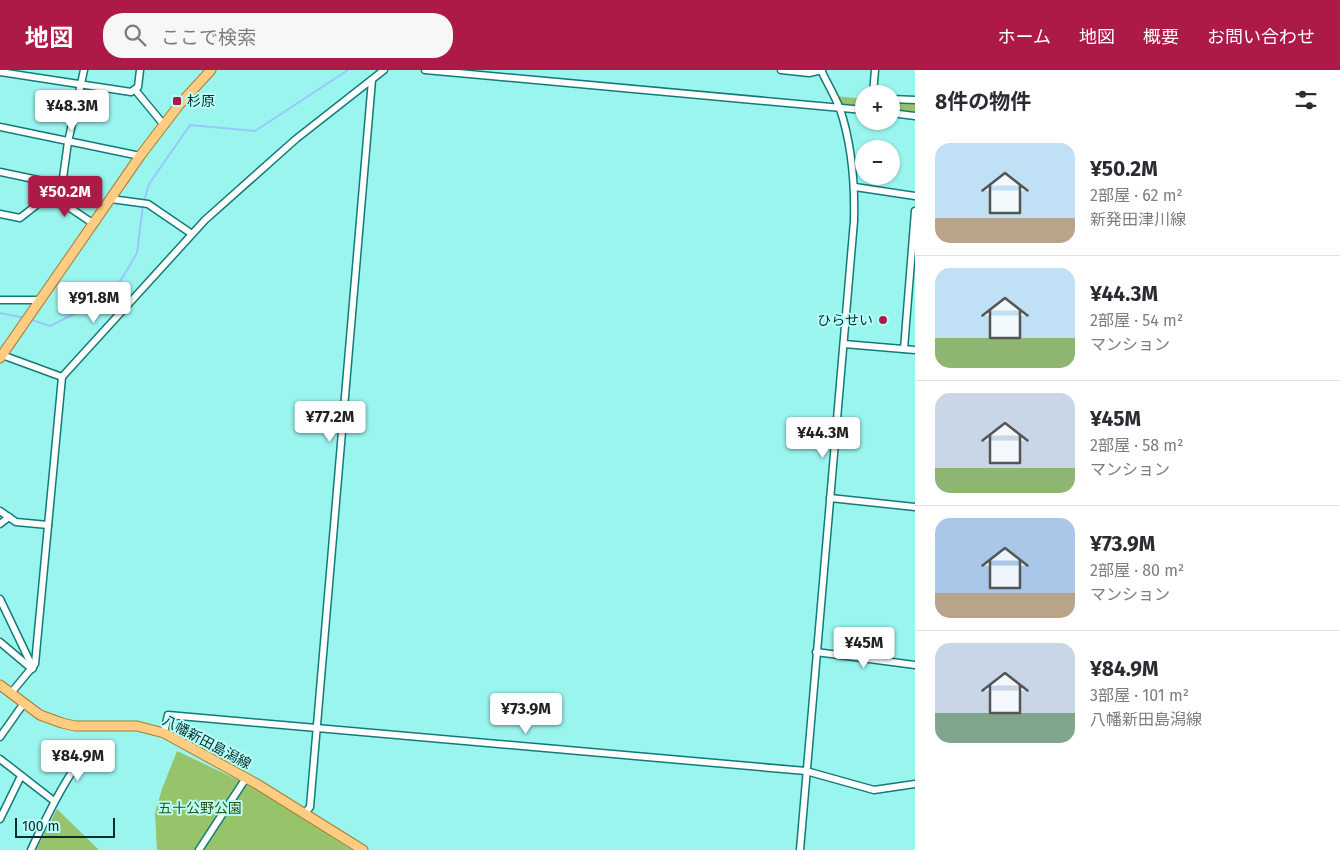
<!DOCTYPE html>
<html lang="ja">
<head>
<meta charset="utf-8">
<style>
	:root { --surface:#fff; --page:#f7f7f7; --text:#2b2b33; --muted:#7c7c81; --line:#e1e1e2; --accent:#ae1a47 }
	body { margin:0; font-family:"Fira Sans","Noto Sans JP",sans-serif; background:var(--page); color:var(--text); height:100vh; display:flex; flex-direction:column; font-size:19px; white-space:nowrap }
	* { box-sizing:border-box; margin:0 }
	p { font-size:16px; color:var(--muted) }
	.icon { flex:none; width:28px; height:28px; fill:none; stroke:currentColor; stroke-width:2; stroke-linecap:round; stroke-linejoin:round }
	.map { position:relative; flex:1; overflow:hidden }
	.drawer { display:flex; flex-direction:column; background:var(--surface); width:425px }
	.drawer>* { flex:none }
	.buttons { position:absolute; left:855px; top:15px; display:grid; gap:10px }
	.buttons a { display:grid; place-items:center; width:45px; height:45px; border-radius:50%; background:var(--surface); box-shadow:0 1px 4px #0004; font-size:25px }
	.scale { position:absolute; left:15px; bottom:12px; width:100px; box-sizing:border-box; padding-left:5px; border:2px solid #042e2c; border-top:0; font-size:14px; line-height:18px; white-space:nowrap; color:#042e2c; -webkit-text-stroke:4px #b8fef9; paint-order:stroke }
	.price { position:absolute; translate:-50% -42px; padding:0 11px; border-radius:5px; background:#fff; color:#222; font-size:16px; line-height:32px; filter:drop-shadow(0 1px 2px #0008) }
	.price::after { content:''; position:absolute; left:50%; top:30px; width:15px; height:11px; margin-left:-8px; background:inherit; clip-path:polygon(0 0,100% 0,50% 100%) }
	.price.current { background:var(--accent); color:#fff }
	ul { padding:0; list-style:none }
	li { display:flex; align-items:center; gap:15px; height:125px; padding:0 20px }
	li+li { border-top:1px solid var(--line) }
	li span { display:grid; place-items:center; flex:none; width:140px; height:100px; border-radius:15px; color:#555 }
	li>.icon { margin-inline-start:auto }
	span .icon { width:60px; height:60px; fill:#fffc; stroke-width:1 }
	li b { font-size:21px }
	h2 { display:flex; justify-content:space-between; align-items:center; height:60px; padding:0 20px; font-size:21px }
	header { display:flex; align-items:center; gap:30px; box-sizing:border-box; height:70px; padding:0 25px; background:var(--accent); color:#fff }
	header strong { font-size:24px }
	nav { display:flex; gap:28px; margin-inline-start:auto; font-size:18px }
	.search { width:350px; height:45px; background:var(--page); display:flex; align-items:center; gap:12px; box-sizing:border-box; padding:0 18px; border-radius:20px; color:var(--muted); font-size:19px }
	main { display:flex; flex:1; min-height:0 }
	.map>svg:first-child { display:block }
	.green { fill:#97c46a }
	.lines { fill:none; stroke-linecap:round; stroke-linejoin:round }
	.stream { stroke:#99c8fa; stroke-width:2 }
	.minor-casing { stroke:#127b77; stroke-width:9 }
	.major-casing { stroke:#a67f2f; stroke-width:11 }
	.minor { stroke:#fff; stroke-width:6 }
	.major { stroke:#fecc83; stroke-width:9 }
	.poi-dot { fill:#ae1a47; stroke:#b8fef9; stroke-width:2 }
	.labels { text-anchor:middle; stroke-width:4; stroke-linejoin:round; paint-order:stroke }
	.poi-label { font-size:14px; fill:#042e2c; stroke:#b8fef9; text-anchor:start }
	.street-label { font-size:14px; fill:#042e2c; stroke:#b8fef9 }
	.park-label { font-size:14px; fill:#325104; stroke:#b8fef9 }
</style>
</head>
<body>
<header>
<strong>地図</strong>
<div class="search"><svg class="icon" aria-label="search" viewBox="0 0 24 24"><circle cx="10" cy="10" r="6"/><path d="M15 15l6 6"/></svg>ここで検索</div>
<nav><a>ホーム</a><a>地図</a><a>概要</a><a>お問い合わせ</a></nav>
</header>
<main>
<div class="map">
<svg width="915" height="780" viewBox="0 0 915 780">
	<rect width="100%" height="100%" fill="#9af5ef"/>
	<!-- green -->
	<g class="green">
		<path d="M 835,26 L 864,29 L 864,39 L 840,37 Z"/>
		<path d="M 891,31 L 915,33 L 915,44 L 891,42 Z"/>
		<path d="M 177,681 L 259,720 L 352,780 L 157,780 L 155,743 L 162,719 Z"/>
		<path d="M 57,739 L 99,780 L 36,780 Z"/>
	</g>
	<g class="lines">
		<!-- stream -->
		<g class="stream">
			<path d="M 144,131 L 149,114 L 190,55 L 255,61 L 348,0"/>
			<path d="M 0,243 L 25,248"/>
			<path d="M 29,249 L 50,256 L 112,225 L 137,183 L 143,135"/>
		</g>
		<defs>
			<g id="minor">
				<path d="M 425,0 L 864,40"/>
				<path d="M 781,0 L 809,3 L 822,0"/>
				<path d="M 0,2 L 131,22 L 138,17 L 140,0"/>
				<path d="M 136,21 L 164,55"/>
				<path d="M 873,24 L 875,0"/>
				<path d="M 891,29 L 915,30"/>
				<path d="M 891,43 L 915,46"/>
				<path d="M 0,57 L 140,86"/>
				<path d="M 0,102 L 62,115"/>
				<path d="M 855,117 L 915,126"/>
				<path d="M 56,121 L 70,138 L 94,154"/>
				<path d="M 111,129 L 148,134 L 192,164"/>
				<path d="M 0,144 L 20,148 L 62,115 L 68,72 L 84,0"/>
				<path d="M 0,230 L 40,230"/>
				<path d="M 844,274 L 915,280"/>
				<path d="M 904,279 L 915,141"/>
				<path d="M 2,285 L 62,307"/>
				<path d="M 830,428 L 915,437"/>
				<path d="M 0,441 L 16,452 L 48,455"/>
				<path d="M 0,454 L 9,447"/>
				<path d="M 0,529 L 33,598"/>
				<path d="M 0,572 L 32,599"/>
				<path d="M 816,582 L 915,595"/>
				<path d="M 11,623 L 35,594 L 62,307 L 205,150 L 296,69 L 384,0"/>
				<path d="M 164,663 L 168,645 L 806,701 L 874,720 L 915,714"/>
				<path d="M 0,667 L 24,633"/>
				<path d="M 0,689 L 54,731"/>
				<path d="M 305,743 L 310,737 L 372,10"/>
				<path d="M 0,749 L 21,706"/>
				<path d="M 31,780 C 47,746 63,712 86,682"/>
				<path d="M 199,780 L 246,708"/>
				<path d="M 800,780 L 854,151 C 855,114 852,75 840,39 C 835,26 827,13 821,0"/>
			</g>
			<g id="major">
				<path d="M 0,288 L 140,86 L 179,35 L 211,0"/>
				<path d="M 0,615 L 40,645 L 62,653 L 75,656 L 137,656 L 164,663 L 257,714 L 363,780"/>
			</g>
		</defs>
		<!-- minor casing -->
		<use href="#minor" class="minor-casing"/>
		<!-- major casing -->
		<use href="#major" class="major-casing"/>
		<!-- minor -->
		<use href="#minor" class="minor"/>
		<!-- major -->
		<use href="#major" class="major"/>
	</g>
	<!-- markers -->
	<g class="poi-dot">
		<rect x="172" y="26" width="10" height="10" rx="2.5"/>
		<circle cx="883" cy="250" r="5"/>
	</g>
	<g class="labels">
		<!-- poi labels -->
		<g class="poi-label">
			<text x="187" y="36">杉原</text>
			<text x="873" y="255" text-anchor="end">ひらせい</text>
		</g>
		<!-- street labels -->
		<g class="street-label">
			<text transform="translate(207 672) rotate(28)" y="5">八幡新田島潟線</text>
		</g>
		<!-- park labels -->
		<g class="park-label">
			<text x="200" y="743">五十公野公園</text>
		</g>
	</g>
</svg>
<div class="buttons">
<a>+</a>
<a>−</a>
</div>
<div class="scale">100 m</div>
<b class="price" style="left:72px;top:62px">¥48.3M</b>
<b class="price current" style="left:65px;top:148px">¥50.2M</b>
<b class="price" style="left:94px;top:254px">¥91.8M</b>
<b class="price" style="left:330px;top:373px">¥77.2M</b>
<b class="price" style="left:823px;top:389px">¥44.3M</b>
<b class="price" style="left:864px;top:599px">¥45M</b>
<b class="price" style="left:526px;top:665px">¥73.9M</b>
<b class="price" style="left:78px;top:712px">¥84.9M</b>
</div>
<section class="drawer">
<h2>8件の物件<svg class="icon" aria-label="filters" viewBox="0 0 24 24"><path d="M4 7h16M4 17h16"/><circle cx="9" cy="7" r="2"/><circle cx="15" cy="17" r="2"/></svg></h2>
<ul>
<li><span style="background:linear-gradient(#bfe0f5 75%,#b9a48a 0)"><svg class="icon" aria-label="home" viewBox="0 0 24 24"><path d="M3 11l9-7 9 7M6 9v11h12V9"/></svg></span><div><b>¥50.2M</b><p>2部屋 · 62 m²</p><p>新発田津川線</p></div></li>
<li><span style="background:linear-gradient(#bfe0f5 70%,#8fb573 0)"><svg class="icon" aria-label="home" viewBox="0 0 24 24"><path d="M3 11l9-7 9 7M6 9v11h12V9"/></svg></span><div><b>¥44.3M</b><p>2部屋 · 54 m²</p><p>マンション</p></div></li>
<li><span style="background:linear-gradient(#c9d6e8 75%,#8fb573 0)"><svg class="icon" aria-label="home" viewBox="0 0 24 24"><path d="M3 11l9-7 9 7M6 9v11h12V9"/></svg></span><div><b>¥45M</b><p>2部屋 · 58 m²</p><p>マンション</p></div></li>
<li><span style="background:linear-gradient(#a9c7e8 75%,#b9a48a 0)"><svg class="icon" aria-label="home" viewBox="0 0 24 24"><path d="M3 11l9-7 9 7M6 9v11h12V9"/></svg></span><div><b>¥73.9M</b><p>2部屋 · 80 m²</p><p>マンション</p></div></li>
<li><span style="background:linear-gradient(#c9d6e8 70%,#7fa58c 0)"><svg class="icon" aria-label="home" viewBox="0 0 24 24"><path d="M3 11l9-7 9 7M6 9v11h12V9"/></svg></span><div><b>¥84.9M</b><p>3部屋 · 101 m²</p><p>八幡新田島潟線</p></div></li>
</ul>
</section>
</main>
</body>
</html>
